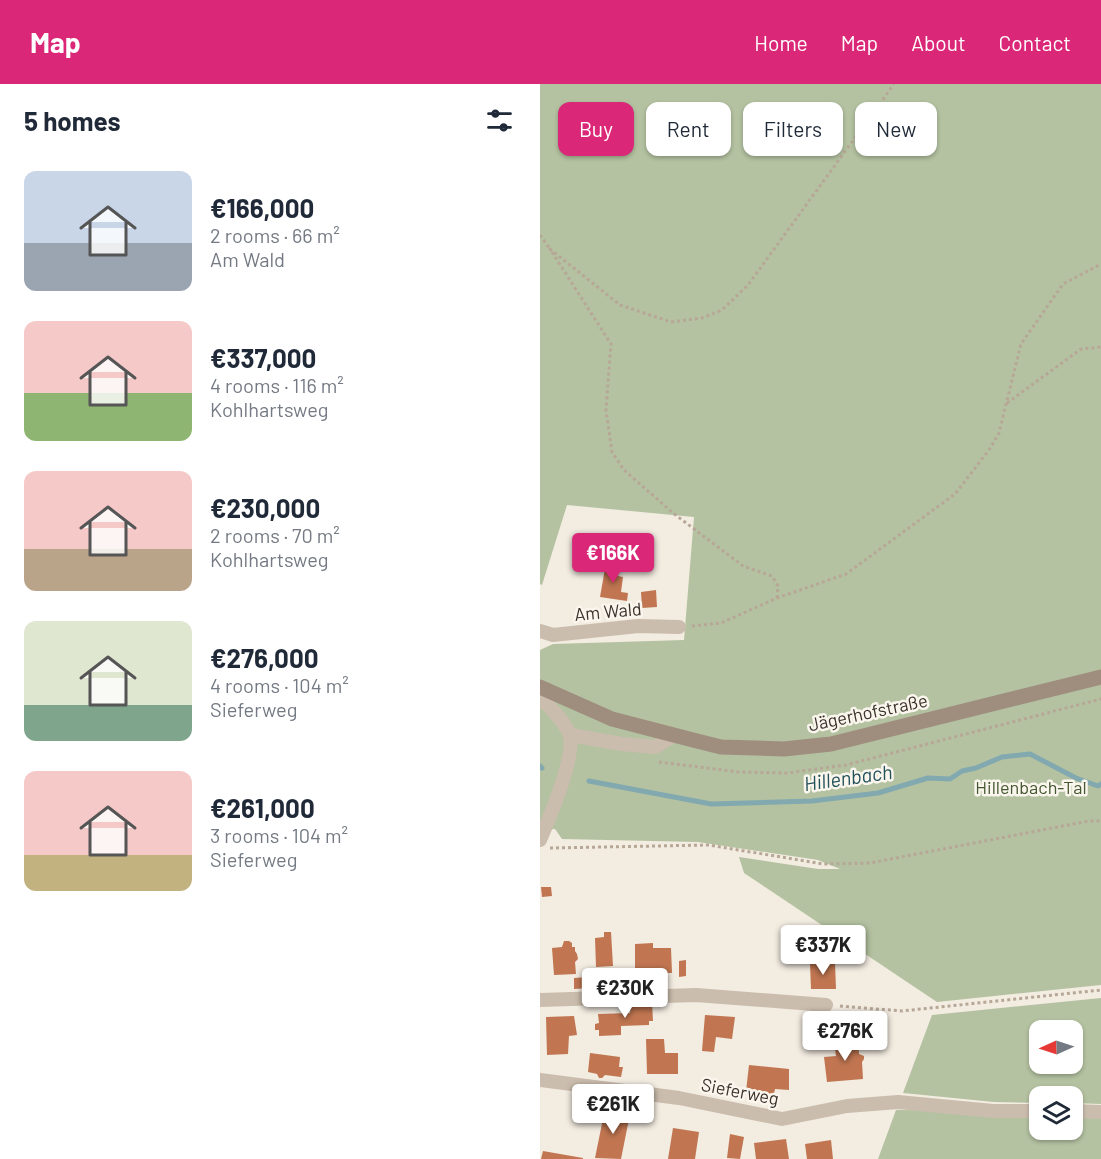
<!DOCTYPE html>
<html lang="en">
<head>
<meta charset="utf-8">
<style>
	:root { --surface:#fff; --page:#f6f6f7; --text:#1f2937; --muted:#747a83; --accent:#db2777 }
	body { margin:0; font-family:Barlow,sans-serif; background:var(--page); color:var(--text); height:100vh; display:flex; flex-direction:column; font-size:22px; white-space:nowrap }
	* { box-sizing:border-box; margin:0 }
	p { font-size:20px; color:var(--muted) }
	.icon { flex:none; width:33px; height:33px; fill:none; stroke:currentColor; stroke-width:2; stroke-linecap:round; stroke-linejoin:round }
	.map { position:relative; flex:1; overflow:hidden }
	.panel { display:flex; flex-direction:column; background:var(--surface); width:540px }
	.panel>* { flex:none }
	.top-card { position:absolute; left:18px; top:18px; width:453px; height:54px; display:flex; gap:12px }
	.needle { width:39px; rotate:267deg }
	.buttons { position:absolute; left:489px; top:936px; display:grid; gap:12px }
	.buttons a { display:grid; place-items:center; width:54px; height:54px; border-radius:12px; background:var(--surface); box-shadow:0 2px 4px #0004; font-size:30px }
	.price { position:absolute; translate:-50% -51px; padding:0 14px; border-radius:6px; background:#fff; color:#222; font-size:20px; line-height:39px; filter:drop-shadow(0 2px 3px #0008) }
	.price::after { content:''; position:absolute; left:50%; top:36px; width:18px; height:14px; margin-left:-9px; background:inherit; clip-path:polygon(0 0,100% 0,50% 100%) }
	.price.on { background:var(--accent); color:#fff }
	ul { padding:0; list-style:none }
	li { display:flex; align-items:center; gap:18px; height:150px; padding:0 24px }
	li span { display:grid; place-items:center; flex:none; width:168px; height:120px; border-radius:12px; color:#555 }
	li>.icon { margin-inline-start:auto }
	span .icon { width:72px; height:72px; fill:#fffc; stroke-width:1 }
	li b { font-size:26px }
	h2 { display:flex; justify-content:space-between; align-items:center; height:72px; padding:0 24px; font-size:26px }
	.chip { padding:0 21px; border-radius:12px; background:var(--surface); box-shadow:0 2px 4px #0004; font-size:21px; line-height:54px }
	.chip.on { background:var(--accent); color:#fff }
	header { display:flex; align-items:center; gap:36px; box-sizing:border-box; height:84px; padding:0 30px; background:var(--accent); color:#fff }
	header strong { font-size:28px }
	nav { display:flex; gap:33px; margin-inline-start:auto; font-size:21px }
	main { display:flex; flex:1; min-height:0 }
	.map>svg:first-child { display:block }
	.green { fill:#b4c2a1; fill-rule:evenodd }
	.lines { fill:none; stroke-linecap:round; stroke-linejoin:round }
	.stream { stroke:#81a9af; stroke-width:5 }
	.building { fill:#c17651 }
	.path { stroke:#b7a797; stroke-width:3; stroke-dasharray:3 3; stroke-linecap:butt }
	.minor { stroke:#cbbdad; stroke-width:14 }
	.secondary { stroke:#9f8d7e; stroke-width:15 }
	.labels { text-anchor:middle; stroke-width:5; stroke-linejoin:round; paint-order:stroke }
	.street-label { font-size:18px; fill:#3a312b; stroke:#faf6ee }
	.park-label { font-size:18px; fill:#455730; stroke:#faf6ee }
	.water-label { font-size:20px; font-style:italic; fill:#22515a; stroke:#faf6ee }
</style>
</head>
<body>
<header>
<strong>Map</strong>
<nav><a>Home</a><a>Map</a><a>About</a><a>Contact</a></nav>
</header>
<main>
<section class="panel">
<h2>5 homes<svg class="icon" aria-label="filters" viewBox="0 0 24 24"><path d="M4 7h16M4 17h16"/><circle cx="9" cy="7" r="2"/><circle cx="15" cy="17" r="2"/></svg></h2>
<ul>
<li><span style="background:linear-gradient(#c9d6e8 60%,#9aa5b1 0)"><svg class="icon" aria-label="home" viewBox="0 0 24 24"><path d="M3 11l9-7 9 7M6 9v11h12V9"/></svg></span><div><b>€166,000</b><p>2 rooms · 66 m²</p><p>Am Wald</p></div></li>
<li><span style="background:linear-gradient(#f6c9c9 60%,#8fb573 0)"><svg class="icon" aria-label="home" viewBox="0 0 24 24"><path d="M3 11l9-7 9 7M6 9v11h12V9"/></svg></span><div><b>€337,000</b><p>4 rooms · 116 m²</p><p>Kohlhartsweg</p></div></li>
<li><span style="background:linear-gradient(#f6c9c9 65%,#b9a48a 0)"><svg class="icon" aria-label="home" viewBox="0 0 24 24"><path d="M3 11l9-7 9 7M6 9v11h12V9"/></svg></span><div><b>€230,000</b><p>2 rooms · 70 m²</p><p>Kohlhartsweg</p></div></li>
<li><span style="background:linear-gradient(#dfe7d0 70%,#7fa58c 0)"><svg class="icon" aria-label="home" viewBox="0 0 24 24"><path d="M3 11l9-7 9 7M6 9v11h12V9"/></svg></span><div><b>€276,000</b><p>4 rooms · 104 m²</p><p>Sieferweg</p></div></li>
<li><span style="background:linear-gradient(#f6c9c9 70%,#c2b280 0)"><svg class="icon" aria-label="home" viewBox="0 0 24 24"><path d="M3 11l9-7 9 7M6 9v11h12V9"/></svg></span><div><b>€261,000</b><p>3 rooms · 104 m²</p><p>Sieferweg</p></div></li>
</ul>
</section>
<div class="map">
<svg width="561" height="1075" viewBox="0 0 561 1075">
	<rect width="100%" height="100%" fill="#f3ece1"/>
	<!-- green -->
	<g class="green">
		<path d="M 0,0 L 561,0 L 561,901 L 397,918 L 204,789 L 199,773 L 278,785 L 300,785 L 278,776 L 158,758 L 22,755 L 15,745 L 0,746 L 0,566 L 13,560 L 144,556 L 154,433 L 27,421 L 2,501 L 0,500 Z"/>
		<path d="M 561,914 L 561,1020 L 533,1019 L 532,1012 L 500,1012 L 499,1019 L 454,1018 L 363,1009 L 392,931 ZM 500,946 L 532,946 L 532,980 L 500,980 Z"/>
		<path d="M 356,1026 L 499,1027 L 500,1046 L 532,1046 L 533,1027 L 561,1027 L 561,1075 L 338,1075 Z"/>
	</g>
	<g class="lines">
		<!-- stream -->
		<g class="stream">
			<path d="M 0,682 L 2,684"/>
			<path d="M 49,697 L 171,720 L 272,717 L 338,709 L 388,694 L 410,695 L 422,687 L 436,684 L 462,673 L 490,670 L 536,694 L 558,702 L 561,700"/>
		</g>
	</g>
	<!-- building -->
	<g class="building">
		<path d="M 66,479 L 73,480 L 73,483 L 79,485 L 78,492 L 83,493 L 81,508 L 88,509 L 87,517 L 60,513 Z"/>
		<path d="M 116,506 L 117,523 L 102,524 L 101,508 Z"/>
		<path d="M 1,803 L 11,803 L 12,812 L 2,813 Z"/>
		<path d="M 64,848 L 71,848 L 73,882 L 56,883 L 55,854 L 64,853 Z"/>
		<path d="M 24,857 L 29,857 L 32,859 L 32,863 L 35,863 L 35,867 L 37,870 L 38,875 L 35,878 L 36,890 L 14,891 L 12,864 L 22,863 Z"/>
		<path d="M 113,859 L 113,864 L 131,864 L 132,889 L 125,889 L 125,894 L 113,894 L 113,889 L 102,890 L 102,885 L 95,885 L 95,860 Z"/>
		<path d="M 146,876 L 146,892 L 139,893 L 139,877 Z"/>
		<path d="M 270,879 L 295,879 L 296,905 L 271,905 Z"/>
		<path d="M 49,893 L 49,904 L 34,905 L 34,894 Z"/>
		<path d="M 112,918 L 113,937 L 109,937 L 109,941 L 81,942 L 81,951 L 59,952 L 59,946 L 55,946 L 55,940 L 59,939 L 58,930 L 90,929 L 91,919 Z"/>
		<path d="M 165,931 L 195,933 L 192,955 L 176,953 L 174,968 L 162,967 Z"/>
		<path d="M 34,932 L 37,951 L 29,952 L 28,970 L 7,971 L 6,933 Z"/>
		<path d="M 106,955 L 124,955 L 125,969 L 138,969 L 138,990 L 107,990 Z"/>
		<path d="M 318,955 L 319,970 L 324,972 L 324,975 L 322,978 L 323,995 L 287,998 L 284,973 L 296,972 L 294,957 Z"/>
		<path d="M 50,969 L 80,973 L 79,983 L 83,983 L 81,993 L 65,991 L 62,994 L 59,994 L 57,990 L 48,988 Z"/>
		<path d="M 209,981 L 249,985 L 249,1006 L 235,1005 L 234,1010 L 206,1007 Z"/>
		<path d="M 65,1025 L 90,1030 L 81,1075 L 55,1074 Z"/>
		<path d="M 133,1044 L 159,1048 L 155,1075 L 128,1075 Z"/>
		<path d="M 190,1050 L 204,1053 L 200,1075 L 187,1074 Z"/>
		<path d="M 246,1055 L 249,1075 L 216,1075 L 214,1059 Z"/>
		<path d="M 291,1056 L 293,1075 L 267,1075 L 265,1060 Z"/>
		<path d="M 3,1067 L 43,1074 L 43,1075 L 1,1075 Z"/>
	</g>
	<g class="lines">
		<!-- path -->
		<g class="path">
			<path d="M 0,151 L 10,165"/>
			<path d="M 467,319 L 541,265 L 561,263"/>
			<path d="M 237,514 L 238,502 L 232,492 L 203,482 L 133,429 L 84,386 L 72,368 L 66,326 L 71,260 L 10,165 L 80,221 L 131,238 L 162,234 L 182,226 L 208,201 L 354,0"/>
			<path d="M 152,542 L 181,539 L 237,514 L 306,490 L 415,410 L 449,366 L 459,349 L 481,260 L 523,200 L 561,180"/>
			<path d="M 119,678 L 199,688 L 247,689 L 306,681 L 561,615"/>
			<path d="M 10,764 L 169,761 L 283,780 L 330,779 L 549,737 L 561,737"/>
			<path d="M 300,922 L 362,927 L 561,906"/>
		</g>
		<!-- minor -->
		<g class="minor">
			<path d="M 0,547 L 13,551 L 98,542 L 139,543"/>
			<path d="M 0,613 C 10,624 23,635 29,649 C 37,670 9,735 0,756"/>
			<path d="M 30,651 L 82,660 L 115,663 L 135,651"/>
			<path d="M 0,916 L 156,911 L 286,921"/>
			<path d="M 0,996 L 139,1014 L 242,1035 L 307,1022 L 358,1018 L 453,1027 L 500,1027"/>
			<path d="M 532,1027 L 561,1028"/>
		</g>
		<!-- secondary -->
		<path class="secondary" d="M 0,603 L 72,635 L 153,656 L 181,663 L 244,665 L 291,660 L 561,593"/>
	</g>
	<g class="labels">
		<!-- street labels -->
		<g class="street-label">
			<text transform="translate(68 528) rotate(-5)" y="6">Am Wald</text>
			<text transform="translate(328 629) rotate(-12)" y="6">Jägerhofstraße</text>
			<text transform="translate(200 1008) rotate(11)" y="6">Sieferweg</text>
		</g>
		<!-- park labels -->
		<g class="park-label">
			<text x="491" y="710">Hillenbach-Tal</text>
		</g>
		<!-- water labels -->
		<g class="water-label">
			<text transform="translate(308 694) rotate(-8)" y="7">Hillenbach</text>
		</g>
	</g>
</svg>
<div class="buttons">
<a><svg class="needle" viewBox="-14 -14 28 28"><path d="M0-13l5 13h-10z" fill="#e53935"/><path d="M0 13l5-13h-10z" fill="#747a83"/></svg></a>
<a><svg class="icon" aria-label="layers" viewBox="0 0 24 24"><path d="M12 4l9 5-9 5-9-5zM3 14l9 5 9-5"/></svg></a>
</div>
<b class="price on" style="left:73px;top:500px">€166K</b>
<b class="price" style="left:283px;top:892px">€337K</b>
<b class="price" style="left:85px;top:935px">€230K</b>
<b class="price" style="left:305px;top:978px">€276K</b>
<b class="price" style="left:73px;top:1051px">€261K</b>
<div class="top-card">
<a class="chip on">Buy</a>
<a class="chip">Rent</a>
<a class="chip">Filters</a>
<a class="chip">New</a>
</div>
</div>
</main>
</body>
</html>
